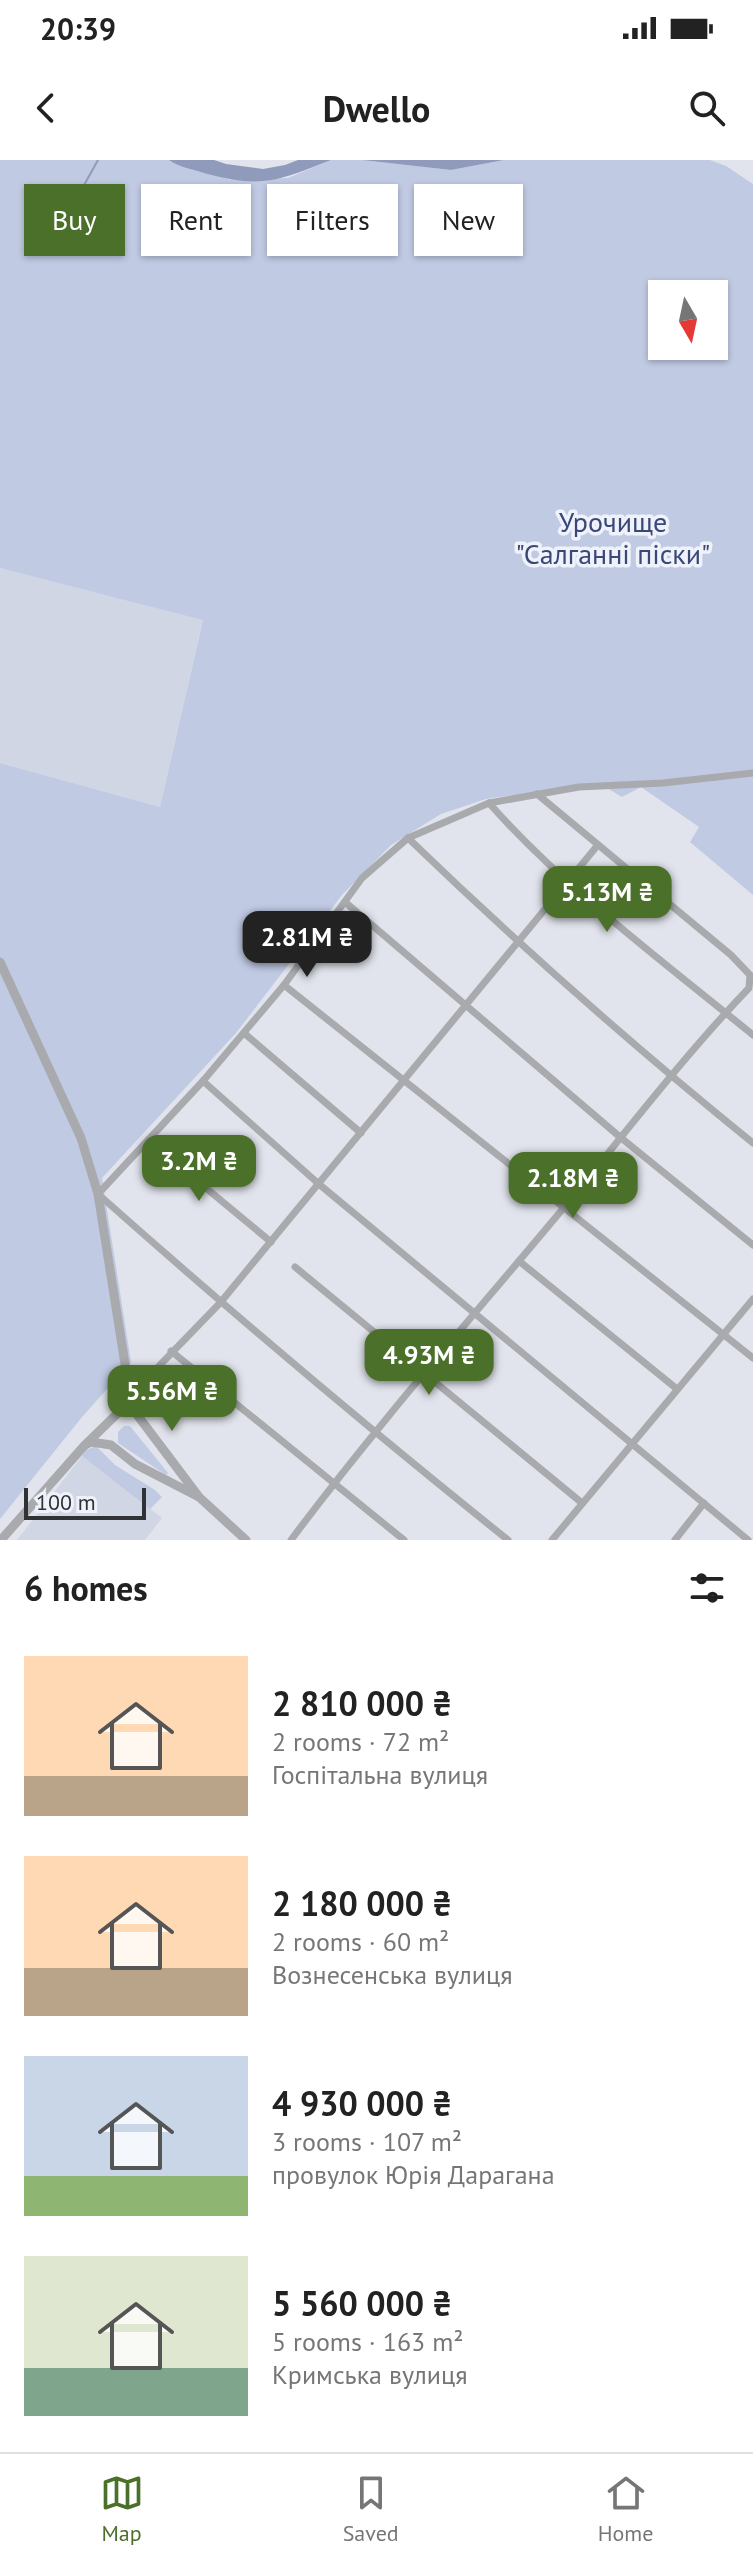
<!DOCTYPE html>
<html lang="en">
<head>
<meta charset="utf-8">
<style>
	:root { --surface:#fff; --page:#f2f2f2; --text:#222; --muted:#767676; --line:#e0e0e0; --accent:#4b702a }
	body { margin:0; font-family:"PT Sans",sans-serif; background:var(--page); color:var(--text); height:100vh; display:flex; flex-direction:column; font-size:30px; white-space:nowrap }
	* { box-sizing:border-box; margin:0 }
	p { font-size:26px; color:var(--muted) }
	.icon { flex:none; width:44px; height:44px; fill:none; stroke:currentColor; stroke-width:2; stroke-linecap:round; stroke-linejoin:round }
	.map { position:relative; height:1380px; overflow:hidden }
	.panel { display:flex; flex-direction:column; background:var(--surface); flex:1 }
	.panel>* { flex:none }
	.top-card { position:absolute; left:24px; top:24px; width:706px; height:72px; display:flex; gap:16px }
	.needle { width:52px; rotate:171deg }
	.fabs { position:absolute; left:648px; top:120px; display:grid; gap:16px }
	.fabs a { display:grid; place-items:center; width:80px; height:80px; border-radius:0px; background:var(--surface); box-shadow:0 2px 6px #0004; font-size:40px }
	.scale { position:absolute; left:24px; bottom:20px; width:122px; box-sizing:border-box; padding-left:8px; border:4px solid #303235; border-top:0; font-size:22px; line-height:28px; white-space:nowrap; color:#303235; -webkit-text-stroke:6px #eff2fa; paint-order:stroke }
	.price { position:absolute; translate:-50% -68px; padding:0 18px; border-radius:16px; background:var(--accent); color:#fff; font-size:26px; line-height:52px; filter:drop-shadow(0 2px 4px #0008) }
	.price::after { content:''; position:absolute; left:50%; top:48px; width:24px; height:18px; margin-left:-12px; background:inherit; clip-path:polygon(0 0,100% 0,50% 100%) }
	.price.on { background:#222; color:#fff }
	ul { padding:0; list-style:none }
	li { display:flex; align-items:center; gap:24px; height:200px; padding:0 24px }
	li span { display:grid; place-items:center; flex:none; width:224px; height:160px; border-radius:0px; color:#555 }
	li>.icon { margin-inline-start:auto }
	span .icon { width:96px; height:96px; fill:#fffc; stroke-width:1 }
	li b { font-size:34px }
	h2 { display:flex; justify-content:space-between; align-items:center; height:96px; padding:0 24px; font-size:34px }
	.pill { padding:0 28px; border-radius:0px; background:var(--surface); box-shadow:0 2px 6px #0004; font-size:28px; line-height:72px }
	.pill.on { background:var(--accent); color:#fff }
	.status { display:flex; justify-content:space-between; align-items:center; height:56px; padding:0 40px; background:var(--surface); direction:ltr }
	.status svg { height:22px; fill:currentColor }
	header { display:flex; justify-content:space-between; align-items:center; height:104px; padding:0 24px; background:var(--surface); font-size:36px; font-weight:700 }
	.tab-bar { display:flex; justify-content:space-around; align-items:center; height:112px; border-top:2px solid var(--line); background:var(--surface); font-size:22px; color:var(--muted) }
	.tab-bar a { display:grid; justify-items:center; gap:4px }
	.tab-bar .on { color:var(--accent) }
	.map>svg:first-child { display:block }
	.built { fill:#d1d6e5 }
	.green { fill:#c0cae3; fill-rule:evenodd }
	.water { fill:#909bbc }
	.lines { fill:none; stroke-linecap:round; stroke-linejoin:round }
	.stream { stroke:#909bbc; stroke-width:2 }
	.minor { stroke:#a9aaad; stroke-width:7 }
	.tertiary { stroke:#a9aaad; stroke-width:9 }
	.labels { text-anchor:middle; stroke-width:7; stroke-linejoin:round; paint-order:stroke }
	.park-label { font-size:28px; fill:#3a4877; stroke:#eff2fa }
</style>
</head>
<body>
<div class="status"><b>20:39</b><svg viewBox="0 0 49 12"><path d="M0 12V9h3v3zM5 12V6h3v6zM10 12V3h3v9zM15 12V0h3v12zM26 1h20v11H26zM47 4h2v5h-2z"/></svg></div>
<header><svg class="icon" aria-label="back" viewBox="0 0 24 24"><path d="M15 5l-7 7 7 7"/></svg>Dwello<svg class="icon" aria-label="search" viewBox="0 0 24 24"><circle cx="10" cy="10" r="6"/><path d="M15 15l6 6"/></svg></header>
<div class="map">
<svg width="753" height="1380" viewBox="0 0 753 1380">
	<rect width="100%" height="100%" fill="#e1e4ec"/>
	<!-- built -->
	<g class="built">
		<path d="M 0,408 L 203,459 L 160,647 L 0,603 Z"/>
		<path d="M 82,1296 L 162,1358 L 145,1380 L 17,1380 Z"/>
	</g>
	<!-- green -->
	<g class="green">
		<path d="M 0,0 L 169,0 L 230,20 L 288,18 L 331,0 L 362,0 L 451,10 L 504,0 L 710,0 L 726,6 L 753,24 L 753,735 L 690,682 L 699,667 L 641,627 L 622,637 L 607,628 L 540,631 L 486,639 L 441,654 L 391,685 L 342,735 L 236,873 L 102,1018 L 131,1202 L 82,1257 L 0,1359 L 0,603 L 160,647 L 203,460 L 0,408 ZM 662,134 L 714,134 L 714,186 L 662,186 Z"/>
		<path d="M 124,1266 L 130,1266 L 168,1313 L 166,1315 L 118,1283 L 118,1272 Z"/>
		<path d="M 96,1286 L 115,1305 L 155,1330 L 162,1337 L 150,1349 L 82,1296 L 86,1290 Z"/>
	</g>
	<!-- water -->
	<g class="water">
		<path d="M 169,0 L 214,0 L 226,4 L 263,9 L 285,5 L 298,0 L 331,0 C 277,21 262,29 204,13 C 192,9 179,7 169,0 Z"/>
		<path d="M 362,0 L 504,0 L 451,10 Z"/>
	</g>
	<g class="lines">
		<!-- stream -->
		<path class="stream" d="M 47,85 L 69,52 L 98,0"/>
		<!-- minor -->
		<g class="minor">
			<path d="M 489,643 C 564,728 665,803 753,875"/>
			<path d="M 408,678 C 519,785 633,886 753,983"/>
			<path d="M 345,742 L 620,977 L 753,1085"/>
			<path d="M 284,825 L 753,1198"/>
			<path d="M 244,873 L 361,973"/>
			<path d="M 203,921 L 320,1025 L 748,1380"/>
			<path d="M 148,980 L 271,1082"/>
			<path d="M 519,1101 L 677,1229"/>
			<path d="M 295,1107 L 582,1343"/>
			<path d="M 171,1191 L 404,1380"/>
			<path d="M 129,1237 L 220,1143 L 597,686"/>
			<path d="M 291,1380 C 376,1266 470,1160 561,1051 C 623,976 682,898 749,828 L 750,815 L 731,795 L 537,634"/>
			<path d="M 508,1380 C 368,1268 232,1153 98,1034 L 203,921 L 284,825 L 362,718 L 408,678 L 489,643 L 579,627 L 663,623 L 753,613"/>
			<path d="M 552,1380 L 753,1139"/>
			<path d="M 675,1380 L 704,1343"/>
		</g>
		<!-- tertiary -->
		<g class="tertiary">
			<path d="M 0,802 L 81,978 L 98,1034 L 132,1248 L 199,1337 L 246,1380"/>
			<path d="M 87,1284 L 91,1282 L 111,1285 L 135,1304 L 197,1336"/>
			<path d="M 1,1380 L 84,1286 L 123,1248 L 129,1237"/>
		</g>
	</g>
	<g class="labels">
		<!-- park labels -->
		<g class="park-label">
			<text x="613" y="372">Урочище<tspan x="613" dy="32">"Салганні піски"</tspan></text>
		</g>
	</g>
</svg>
<div class="fabs">
<a><svg class="needle" viewBox="-14 -14 28 28"><path d="M0-13l5 13h-10z" fill="#e53935"/><path d="M0 13l5-13h-10z" fill="#767676"/></svg></a>
</div>
<div class="scale">100 m</div>
<b class="price" style="left:607px;top:774px">5.13M ₴</b>
<b class="price on" style="left:307px;top:819px">2.81M ₴</b>
<b class="price" style="left:199px;top:1043px">3.2M ₴</b>
<b class="price" style="left:573px;top:1060px">2.18M ₴</b>
<b class="price" style="left:429px;top:1237px">4.93M ₴</b>
<b class="price" style="left:172px;top:1273px">5.56M ₴</b>
<div class="top-card">
<a class="pill on">Buy</a>
<a class="pill">Rent</a>
<a class="pill">Filters</a>
<a class="pill">New</a>
</div>
</div>
<section class="panel">
<h2>6 homes<svg class="icon" aria-label="filters" viewBox="0 0 24 24"><path d="M4 7h16M4 17h16"/><circle cx="9" cy="7" r="2"/><circle cx="15" cy="17" r="2"/></svg></h2>
<ul>
<li><span style="background:linear-gradient(#ffd9b3 75%,#b9a48a 0)"><svg class="icon" aria-label="home" viewBox="0 0 24 24"><path d="M3 11l9-7 9 7M6 9v11h12V9"/></svg></span><div><b>2 810 000 ₴</b><p>2 rooms · 72 m²</p><p>Госпітальна вулиця</p></div></li>
<li><span style="background:linear-gradient(#ffd9b3 70%,#b9a48a 0)"><svg class="icon" aria-label="home" viewBox="0 0 24 24"><path d="M3 11l9-7 9 7M6 9v11h12V9"/></svg></span><div><b>2 180 000 ₴</b><p>2 rooms · 60 m²</p><p>Вознесенська вулиця</p></div></li>
<li><span style="background:linear-gradient(#c9d6e8 75%,#8fb573 0)"><svg class="icon" aria-label="home" viewBox="0 0 24 24"><path d="M3 11l9-7 9 7M6 9v11h12V9"/></svg></span><div><b>4 930 000 ₴</b><p>3 rooms · 107 m²</p><p>провулок Юрія Дарагана</p></div></li>
<li><span style="background:linear-gradient(#dfe7d0 70%,#7fa58c 0)"><svg class="icon" aria-label="home" viewBox="0 0 24 24"><path d="M3 11l9-7 9 7M6 9v11h12V9"/></svg></span><div><b>5 560 000 ₴</b><p>5 rooms · 163 m²</p><p>Кримська вулиця</p></div></li>
</ul>
</section>
<nav class="tab-bar">
<a class="on"><svg class="icon" aria-label="map" viewBox="0 0 24 24"><path d="M3 6l6-2 6 2 6-2v14l-6 2-6-2-6 2zM9 4v14M15 6v14"/></svg>Map</a>
<a><svg class="icon" aria-label="saved" viewBox="0 0 24 24"><path d="M7 4h10v16l-5-4-5 4z"/></svg>Saved</a>
<a><svg class="icon" aria-label="home" viewBox="0 0 24 24"><path d="M3 11l9-7 9 7M6 9v11h12V9"/></svg>Home</a>
</nav>
</body>
</html>
